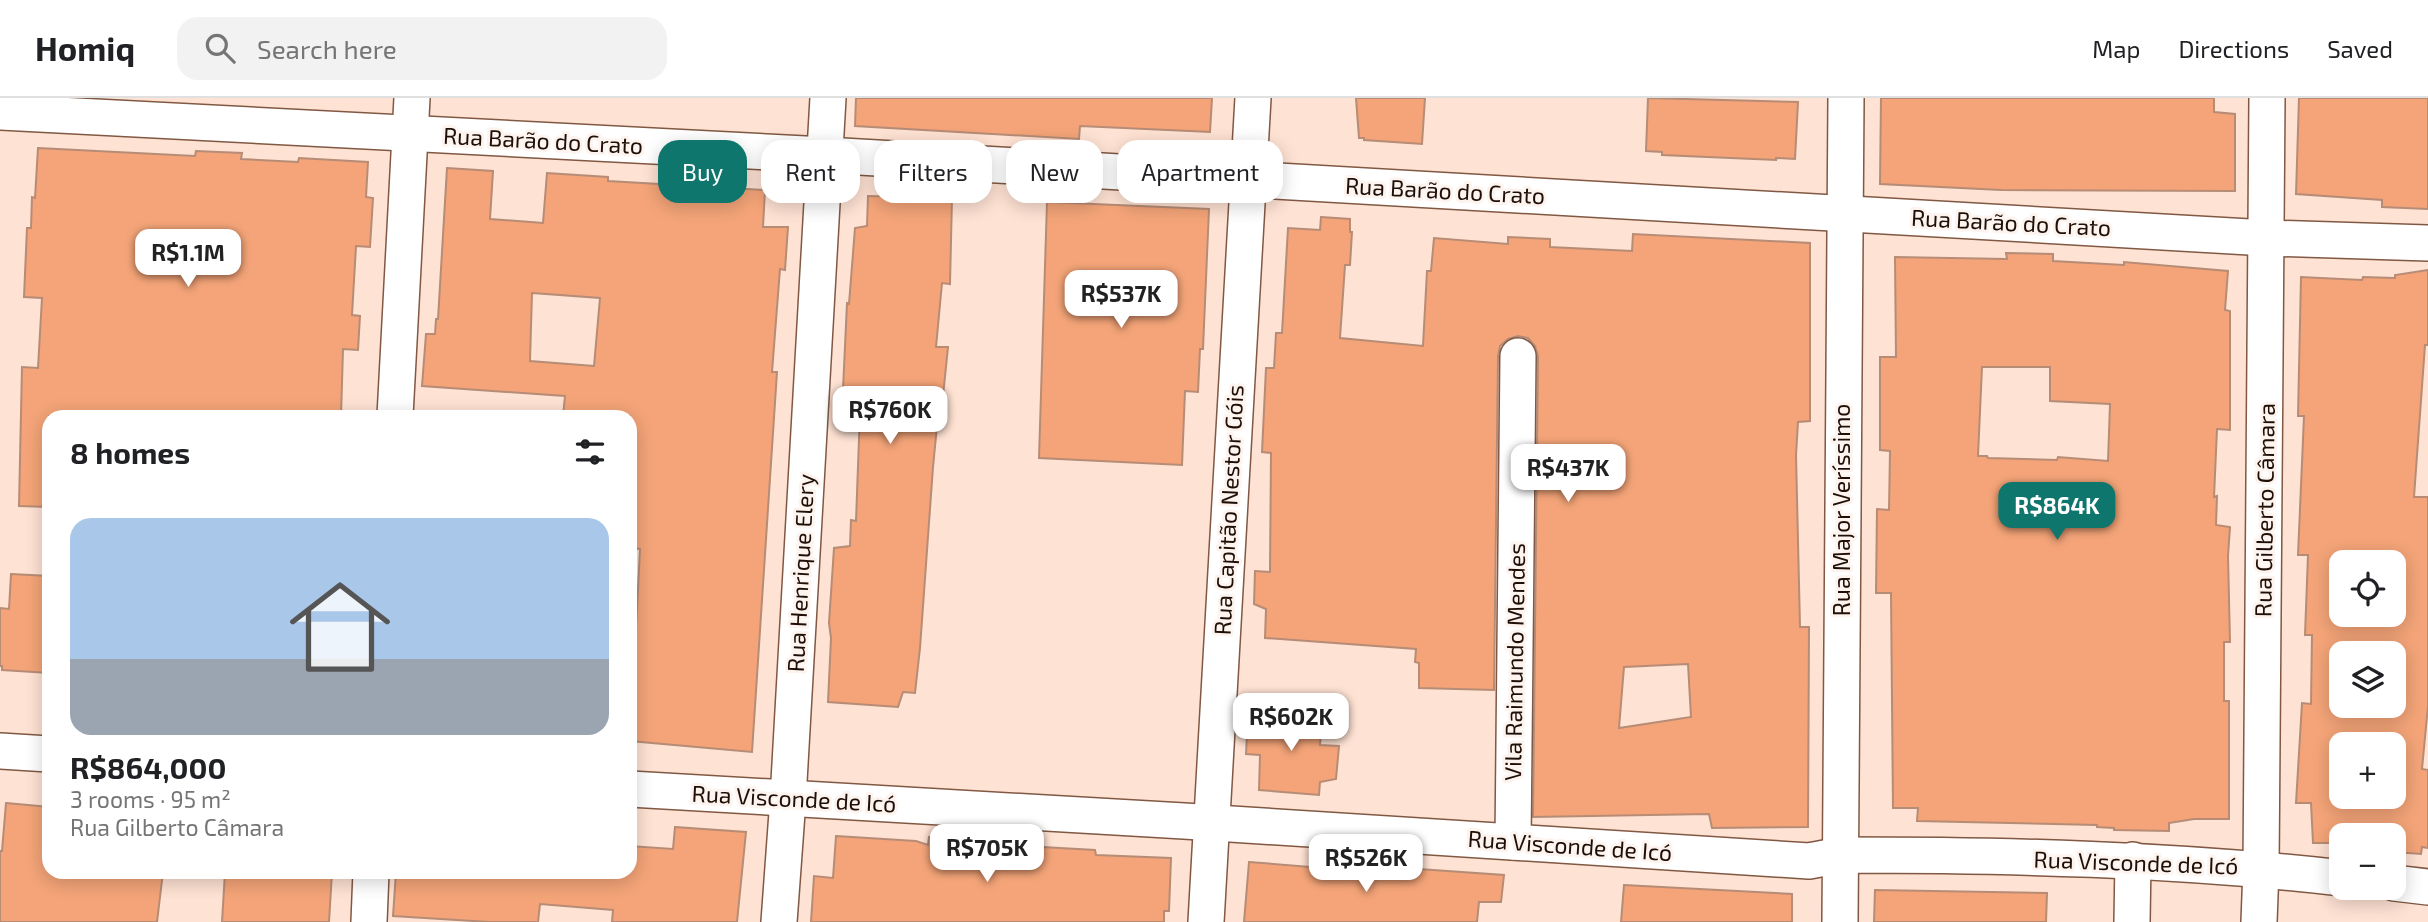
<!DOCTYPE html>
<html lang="en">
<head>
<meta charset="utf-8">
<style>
	:root { --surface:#fff; --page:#f2f2f2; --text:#202124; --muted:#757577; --line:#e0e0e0; --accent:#0f766e }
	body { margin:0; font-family:"Exo 2",sans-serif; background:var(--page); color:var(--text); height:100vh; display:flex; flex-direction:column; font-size:26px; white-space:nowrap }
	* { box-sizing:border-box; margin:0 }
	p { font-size:23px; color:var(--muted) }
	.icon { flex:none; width:38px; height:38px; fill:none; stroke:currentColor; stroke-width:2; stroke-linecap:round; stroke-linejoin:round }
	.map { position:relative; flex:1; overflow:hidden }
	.side { position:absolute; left:42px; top:312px; width:595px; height:469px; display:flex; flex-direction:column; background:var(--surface); border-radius:21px; box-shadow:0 4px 18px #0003 }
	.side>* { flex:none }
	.top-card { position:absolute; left:658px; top:42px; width:665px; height:63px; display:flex; gap:14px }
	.controls { position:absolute; left:2329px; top:452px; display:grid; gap:14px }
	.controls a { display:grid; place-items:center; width:77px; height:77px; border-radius:14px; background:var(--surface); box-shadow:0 4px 18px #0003; font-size:35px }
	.price { position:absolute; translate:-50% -60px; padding:0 16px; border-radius:14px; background:#fff; color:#222; font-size:23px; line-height:46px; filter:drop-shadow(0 2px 4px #0008) }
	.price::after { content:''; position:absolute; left:50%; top:42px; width:21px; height:16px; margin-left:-10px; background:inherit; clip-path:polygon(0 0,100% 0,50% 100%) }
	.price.on { background:var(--accent); color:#fff }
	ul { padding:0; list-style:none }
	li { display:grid; align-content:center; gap:14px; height:371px; padding:0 28px }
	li+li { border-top:2px solid var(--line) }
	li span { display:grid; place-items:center; height:217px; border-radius:21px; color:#555 }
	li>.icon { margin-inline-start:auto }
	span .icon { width:126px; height:126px; fill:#fffc; stroke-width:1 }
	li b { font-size:30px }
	h2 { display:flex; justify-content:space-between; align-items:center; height:84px; padding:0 28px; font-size:30px }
	.chip { padding:0 24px; border-radius:21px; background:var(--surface); box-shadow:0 4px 18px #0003; font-size:24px; line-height:63px }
	.chip.on { background:var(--accent); color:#fff }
	header { display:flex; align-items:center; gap:42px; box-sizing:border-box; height:98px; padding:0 35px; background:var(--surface); border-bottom:2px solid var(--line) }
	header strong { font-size:33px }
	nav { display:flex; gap:38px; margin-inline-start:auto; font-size:24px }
	.search { width:490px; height:63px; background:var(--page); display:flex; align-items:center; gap:18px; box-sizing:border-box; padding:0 24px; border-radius:21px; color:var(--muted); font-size:26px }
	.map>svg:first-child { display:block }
	.building { fill:#f4a478; stroke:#b78c76; stroke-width:2; fill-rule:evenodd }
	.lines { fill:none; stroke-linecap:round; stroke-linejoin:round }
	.minor-casing { stroke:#805843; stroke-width:38 }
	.minor { stroke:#fff; stroke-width:35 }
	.labels { text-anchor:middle; stroke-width:6; stroke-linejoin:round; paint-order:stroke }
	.street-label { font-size:23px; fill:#1f0f07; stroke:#fdf4ef }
</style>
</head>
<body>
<header>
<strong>Homiq</strong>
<div class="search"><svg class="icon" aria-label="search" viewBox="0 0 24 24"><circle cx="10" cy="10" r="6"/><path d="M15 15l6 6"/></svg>Search here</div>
<nav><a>Map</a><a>Directions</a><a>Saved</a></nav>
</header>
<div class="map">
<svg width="2428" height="824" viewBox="0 0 2428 824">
	<rect width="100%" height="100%" fill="#fee2d3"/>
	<!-- building -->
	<g class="building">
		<path d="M 856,0 L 1212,0 L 1210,34 L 1080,28 L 1079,41 L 855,28 Z"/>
		<path d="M 1356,0 L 1425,0 L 1422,46 L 1364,42 L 1364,40 L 1359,40 Z"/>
		<path d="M 1648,0 L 1798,4 L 1795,61 L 1776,60 L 1776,62 L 1662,57 L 1662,54 L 1646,53 Z"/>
		<path d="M 1881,0 L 2214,0 L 2214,14 L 2235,16 L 2235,93 L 2001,92 L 1880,86 Z"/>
		<path d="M 2299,0 L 2428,0 L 2428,111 L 2382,109 L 2382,102 L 2296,96 Z"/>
		<path d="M 38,50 L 195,58 L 196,53 L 242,55 L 241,61 L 298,64 L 299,60 L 368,64 L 366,99 L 373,100 L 370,149 L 356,148 L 352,217 L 360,218 L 358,252 L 343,251 L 341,318 L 49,318 L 49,409 L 19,408 L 22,269 L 38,270 L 42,200 L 24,199 L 27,130 L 31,130 L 32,99 L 35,100 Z"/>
		<path d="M 447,70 L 493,73 L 490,121 L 543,125 L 547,75 L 608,79 L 608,83 L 765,92 L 763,129 L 788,129 L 785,172 L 780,171 L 772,274 L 777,274 L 752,654 L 630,643 L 630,550 L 635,550 L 640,451 L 630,450 L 630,318 L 563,318 L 565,298 L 422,288 L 426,236 L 435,236 L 436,221 L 438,221 ZM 532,195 L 600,200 L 594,268 L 530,263 Z"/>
		<path d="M 868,98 L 952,100 L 950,186 L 942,185 L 936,249 L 948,249 L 942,308 L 939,308 L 933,369 L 920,550 L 915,595 L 903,594 L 898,609 L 828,604 L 831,540 L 829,525 L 834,450 L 850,448 L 851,422 L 856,423 L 860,314 L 842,313 L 847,205 L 849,206 L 855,130 L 867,128 Z"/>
		<path d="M 1047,104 L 1209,111 L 1203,251 L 1200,251 L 1198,294 L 1185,293 L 1182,367 L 1039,360 Z"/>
		<path d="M 1321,119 L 1350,121 L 1350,134 L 1352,134 L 1350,167 L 1345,167 L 1340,240 L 1423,248 L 1427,173 L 1431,173 L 1434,140 L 1508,146 L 1508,139 L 1550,141 L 1550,149 L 1632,153 L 1633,136 L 1810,145 L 1810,323 L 1798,324 L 1796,357 L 1800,529 L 1809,529 L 1808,729 L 1712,730 L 1709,716 L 1533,719 L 1538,258 L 1535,248 L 1528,240 L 1518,238 L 1508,241 L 1500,248 L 1498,258 L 1494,592 L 1419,590 L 1419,565 L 1415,564 L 1416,551 L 1265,540 L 1266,511 L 1254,506 L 1255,473 L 1270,474 L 1271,355 L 1262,354 L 1266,270 L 1274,270 L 1276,235 L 1282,235 L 1288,130 L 1320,132 ZM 1688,566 L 1691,619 L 1619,630 L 1624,569 Z"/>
		<path d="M 2006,155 L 2053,156 L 2053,163 L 2124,167 L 2124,164 L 2228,173 L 2225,212 L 2230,213 L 2230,332 L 2217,331 L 2214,399 L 2217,398 L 2216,427 L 2230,429 L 2228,458 L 2230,544 L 2224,544 L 2224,603 L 2229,603 L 2229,721 L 2194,721 L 2169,725 L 2169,733 L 2114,732 L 2114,730 L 2097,729 L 2097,727 L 1917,723 L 1918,710 L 1893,710 L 1891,495 L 1876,495 L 1877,411 L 1889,412 L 1890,353 L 1880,352 L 1880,259 L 1896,259 L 1895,159 L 2007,161 ZM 1982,269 L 2050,269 L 2050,303 L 2110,306 L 2108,363 L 2058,359 L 2057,362 L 1988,360 L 1987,358 L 1978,358 Z"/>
		<path d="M 2428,172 L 2428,247 L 2425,247 L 2414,399 L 2428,399 L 2428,608 L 2422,671 L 2428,672 L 2428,750 L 2422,749 L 2421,756 L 2394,754 L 2394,737 L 2342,737 L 2342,745 L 2313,745 L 2311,705 L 2296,705 L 2302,605 L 2311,606 L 2312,537 L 2305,537 L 2308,457 L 2298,457 L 2304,318 L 2298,318 L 2301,179 L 2362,182 L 2363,179 L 2395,180 L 2395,177 ZM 2342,464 L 2394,464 L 2394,516 L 2342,516 ZM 2342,554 L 2394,554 L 2394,611 L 2342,608 ZM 2342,646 L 2394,646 L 2394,698 L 2342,698 Z"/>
		<path d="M 11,476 L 49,478 L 49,575 L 2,572 L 2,568 L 0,568 L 0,510 L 9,511 Z"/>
		<path d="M 1248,615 L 1322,619 L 1320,647 L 1339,648 L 1336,681 L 1320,684 L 1319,697 L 1259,692 L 1260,657 L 1246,656 Z"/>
		<path d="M 6,705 L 49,709 L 49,774 L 163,774 L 157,824 L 0,824 L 0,753 L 2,753 Z"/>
		<path d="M 675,729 L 746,734 L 737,824 L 612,824 L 613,812 L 540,806 L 538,824 L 489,824 L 393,818 L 396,774 L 630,774 L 630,748 L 673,751 Z"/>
		<path d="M 836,738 L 916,743 L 928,747 L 929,739 L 953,740 L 954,744 L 1095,752 L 1096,757 L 1171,760 L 1169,813 L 1164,813 L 1164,824 L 811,824 L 814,778 L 833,780 Z"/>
		<path d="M 1249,764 L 1348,772 L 1348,766 L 1504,777 L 1501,804 L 1479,804 L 1477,824 L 1244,824 Z"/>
		<path d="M 225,774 L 332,774 L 329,824 L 222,824 Z"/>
		<path d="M 1624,787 L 1792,796 L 1792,824 L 1621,824 Z"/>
		<path d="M 1875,792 L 2047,795 L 2046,824 L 1874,824 Z"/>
	</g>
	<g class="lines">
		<defs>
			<g id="minor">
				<path d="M 0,14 L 825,57 L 2267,140 L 2428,145"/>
				<path d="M 395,318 L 412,0"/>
				<path d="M 0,653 L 49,656"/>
				<path d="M 630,691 L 1184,723 L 1809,763 L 1841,757 C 2008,757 2175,761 2342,780"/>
				<path d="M 1513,744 L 1518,258"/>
				<path d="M 2394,785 L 2428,789"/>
				<path d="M 369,824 L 371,774"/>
				<path d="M 779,824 L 788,701 L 828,0"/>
				<path d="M 1206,824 L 1253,0"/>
				<path d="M 1840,824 L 1846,0"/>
				<path d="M 2132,824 L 2133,762"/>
				<path d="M 2259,824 L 2261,771 L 2267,0"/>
			</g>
		</defs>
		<!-- minor casing -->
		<use href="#minor" class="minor-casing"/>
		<!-- minor -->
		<use href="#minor" class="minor"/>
	</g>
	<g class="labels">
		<!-- street labels -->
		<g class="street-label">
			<text transform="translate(543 43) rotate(3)" y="8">Rua Barão do Crato</text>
			<text transform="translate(1445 93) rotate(3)" y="8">Rua Barão do Crato</text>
			<text transform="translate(2011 125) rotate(3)" y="8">Rua Barão do Crato</text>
			<text transform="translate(1229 412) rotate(-87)" y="8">Rua Capitão Nestor Góis</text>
			<text transform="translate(1842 412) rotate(-90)" y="8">Rua Major Veríssimo</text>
			<text transform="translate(2265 412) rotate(-89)" y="8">Rua Gilberto Câmara</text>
			<text transform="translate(801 475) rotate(-87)" y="8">Rua Henrique Elery</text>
			<text transform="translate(1515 564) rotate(-89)" y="8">Vila Raimundo Mendes</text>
			<text transform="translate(794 701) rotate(3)" y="8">Rua Visconde de Icó</text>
			<text transform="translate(1570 748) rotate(4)" y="8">Rua Visconde de Icó</text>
			<text transform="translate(2136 765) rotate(2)" y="8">Rua Visconde de Icó</text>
		</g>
	</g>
</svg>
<div class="controls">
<a><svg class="icon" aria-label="locate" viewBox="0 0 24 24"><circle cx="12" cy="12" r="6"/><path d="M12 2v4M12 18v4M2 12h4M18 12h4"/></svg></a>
<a><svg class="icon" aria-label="layers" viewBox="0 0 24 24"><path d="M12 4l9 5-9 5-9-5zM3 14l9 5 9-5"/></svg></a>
<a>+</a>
<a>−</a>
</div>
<b class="price" style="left:188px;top:191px">R$1.1M</b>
<b class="price" style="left:1121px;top:232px">R$537K</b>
<b class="price" style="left:890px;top:348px">R$760K</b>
<b class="price" style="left:1568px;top:406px">R$437K</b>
<b class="price on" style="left:2057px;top:444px">R$864K</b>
<b class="price" style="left:1291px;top:655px">R$602K</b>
<b class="price" style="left:987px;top:786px">R$705K</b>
<b class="price" style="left:1366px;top:796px">R$526K</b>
<div class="top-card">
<a class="chip on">Buy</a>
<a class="chip">Rent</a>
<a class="chip">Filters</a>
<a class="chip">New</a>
<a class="chip">Apartment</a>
</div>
<section class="side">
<h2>8 homes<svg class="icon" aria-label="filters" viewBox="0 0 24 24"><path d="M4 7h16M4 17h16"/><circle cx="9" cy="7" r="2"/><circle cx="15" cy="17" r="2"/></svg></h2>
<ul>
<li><span style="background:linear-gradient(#a9c7e8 65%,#9aa5b1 0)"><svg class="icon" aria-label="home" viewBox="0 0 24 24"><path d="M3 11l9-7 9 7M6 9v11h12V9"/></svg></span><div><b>R$864,000</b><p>3 rooms · 95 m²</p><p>Rua Gilberto Câmara</p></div></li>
</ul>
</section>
</div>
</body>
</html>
